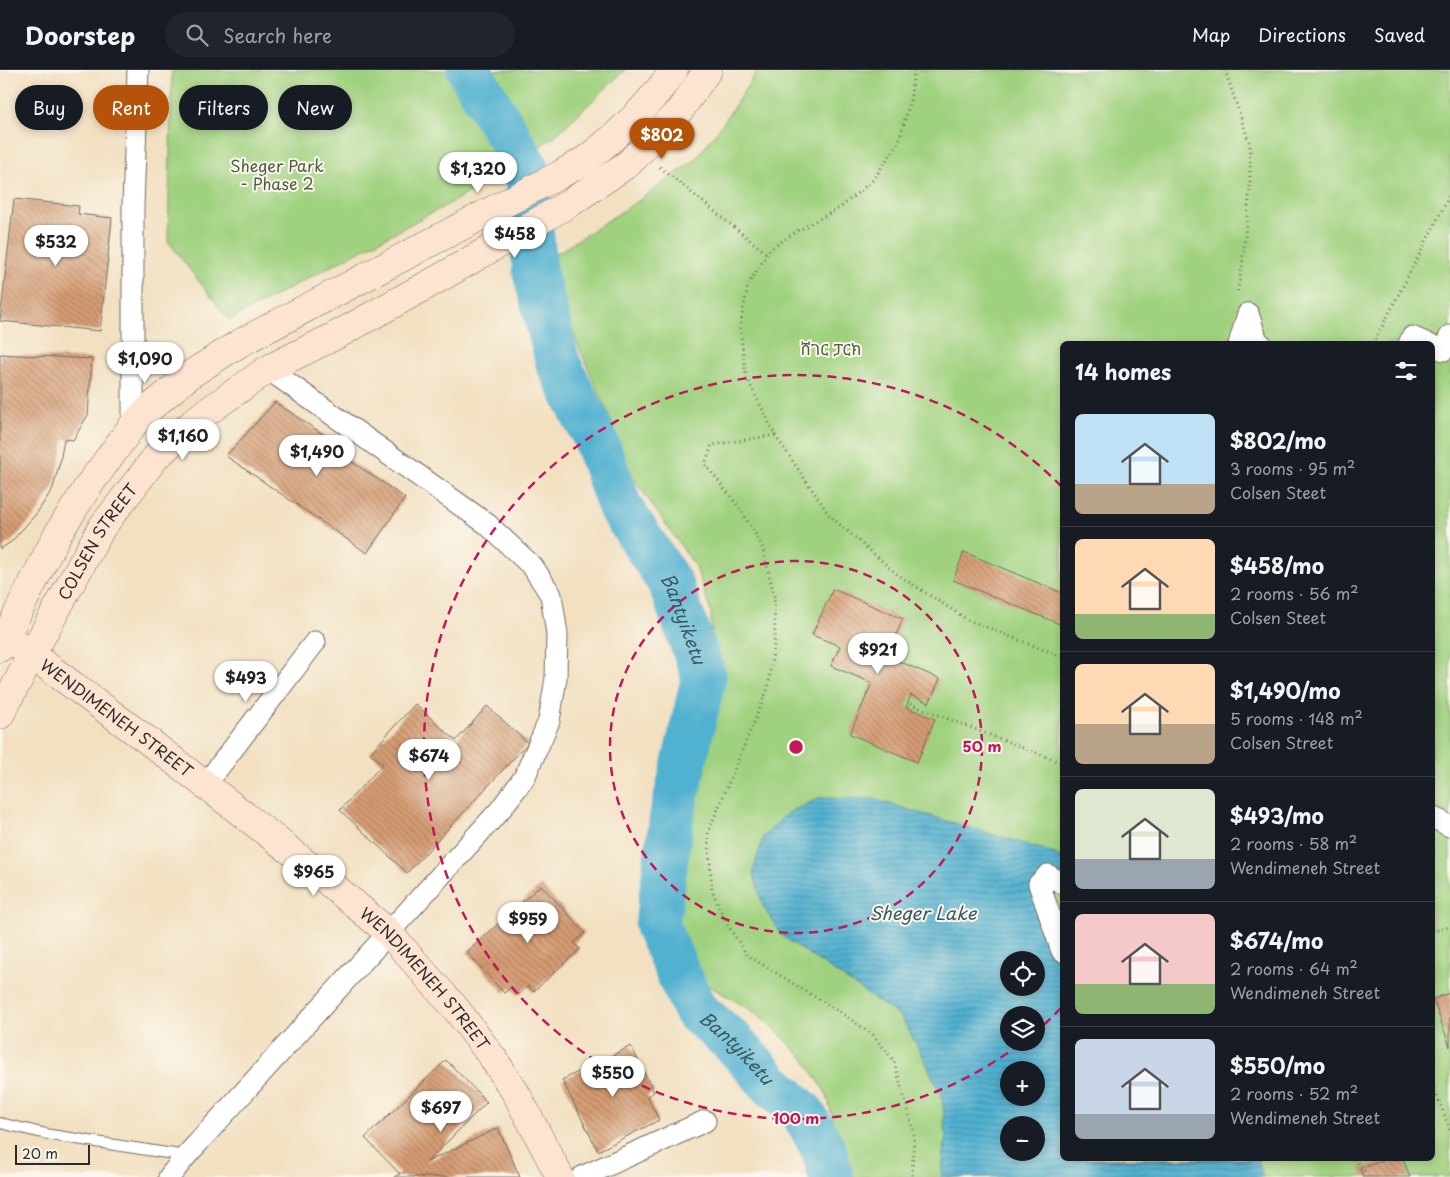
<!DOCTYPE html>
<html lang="en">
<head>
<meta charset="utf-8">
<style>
	:root { --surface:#171b24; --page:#20242c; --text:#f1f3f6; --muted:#9ea1a6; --line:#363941; --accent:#b45309 }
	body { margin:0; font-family:"Playpen Sans","Noto Sans Ethiopic",sans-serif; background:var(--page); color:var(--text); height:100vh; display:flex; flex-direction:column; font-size:19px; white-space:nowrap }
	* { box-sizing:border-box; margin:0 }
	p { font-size:16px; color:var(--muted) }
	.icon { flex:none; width:28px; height:28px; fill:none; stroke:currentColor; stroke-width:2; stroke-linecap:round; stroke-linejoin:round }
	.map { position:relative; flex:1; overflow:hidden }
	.sheet { position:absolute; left:1060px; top:271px; width:375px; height:820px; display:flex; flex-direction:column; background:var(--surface); border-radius:8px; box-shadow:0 2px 8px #0003 }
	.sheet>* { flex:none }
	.guide { position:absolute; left:15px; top:15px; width:475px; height:45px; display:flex; gap:10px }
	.tools { position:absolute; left:1000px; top:881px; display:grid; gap:10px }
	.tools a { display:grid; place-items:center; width:45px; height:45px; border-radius:50%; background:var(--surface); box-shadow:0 2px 8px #0003; font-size:25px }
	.scale { position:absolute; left:15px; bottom:12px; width:75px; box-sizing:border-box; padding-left:5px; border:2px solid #2b2b2b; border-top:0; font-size:14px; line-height:18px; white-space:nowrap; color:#2b2b2b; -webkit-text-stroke:4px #fbf7ec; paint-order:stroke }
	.price { position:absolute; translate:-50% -42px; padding:0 11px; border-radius:18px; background:#fff; color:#222; font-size:16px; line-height:32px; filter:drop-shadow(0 1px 2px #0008) }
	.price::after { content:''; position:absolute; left:50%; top:30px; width:15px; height:11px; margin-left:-8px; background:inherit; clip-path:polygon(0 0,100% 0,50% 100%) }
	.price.current { background:var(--accent); color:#fff }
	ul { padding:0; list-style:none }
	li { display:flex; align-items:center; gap:15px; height:125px; padding:0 15px }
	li+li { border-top:1px solid var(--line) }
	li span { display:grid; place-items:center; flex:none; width:140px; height:100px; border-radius:8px; color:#555 }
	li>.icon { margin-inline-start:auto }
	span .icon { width:60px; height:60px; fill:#fffc; stroke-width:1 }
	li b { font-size:21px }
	h2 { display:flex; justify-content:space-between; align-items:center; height:60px; padding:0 15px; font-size:21px }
	.pill { padding:0 18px; border-radius:22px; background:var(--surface); box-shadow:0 2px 8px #0003; font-size:18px; line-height:45px }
	.pill.current { background:var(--accent); color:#fff }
	header { display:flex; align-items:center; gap:30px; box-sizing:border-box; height:70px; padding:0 25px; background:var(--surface); border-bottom:1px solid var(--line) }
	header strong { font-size:24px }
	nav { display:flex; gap:28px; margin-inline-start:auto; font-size:18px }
	.search { width:350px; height:45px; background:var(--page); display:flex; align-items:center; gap:12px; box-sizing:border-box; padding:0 18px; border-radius:28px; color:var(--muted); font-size:19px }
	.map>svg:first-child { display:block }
	.green { fill:#a0d17f; stroke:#667e55; fill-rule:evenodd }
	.water { fill:url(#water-rules); stroke:#3e6e7e; fill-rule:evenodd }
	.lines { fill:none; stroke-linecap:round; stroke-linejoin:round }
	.river { stroke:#51b1d0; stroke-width:45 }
	.building { fill:url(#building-back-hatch) }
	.lane-casing { stroke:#716a60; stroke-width:12 }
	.street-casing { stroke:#716a60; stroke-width:23 }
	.secondary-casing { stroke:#716a60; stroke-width:29 }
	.path { stroke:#716a60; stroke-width:3; stroke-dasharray:1 4; stroke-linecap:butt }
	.lane { stroke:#fff; stroke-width:10 }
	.street { stroke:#fff; stroke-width:21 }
	.secondary { stroke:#fde4d1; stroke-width:28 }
	.ring { fill:none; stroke:#c2185b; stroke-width:2.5; stroke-dasharray:9 6 }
	.labels { text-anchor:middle; stroke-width:4; stroke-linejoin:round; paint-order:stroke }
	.park-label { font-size:16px; fill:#4e5d44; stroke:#fbf7ec }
	.street-label { font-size:16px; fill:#2b2b2b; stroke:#fbf7ec }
	.water-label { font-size:18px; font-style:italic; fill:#385a65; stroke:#fbf7ec }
	.centre { fill:#c2185b; stroke:#fbf7ec; stroke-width:2.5 }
	.ring-label { font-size:15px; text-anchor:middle; font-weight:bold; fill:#c2185b; stroke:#fbf7ec; stroke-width:4; stroke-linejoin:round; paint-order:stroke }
</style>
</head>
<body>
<header>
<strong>Doorstep</strong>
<div class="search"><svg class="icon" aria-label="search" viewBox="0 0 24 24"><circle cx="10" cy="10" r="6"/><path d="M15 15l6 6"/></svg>Search here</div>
<nav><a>Map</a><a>Directions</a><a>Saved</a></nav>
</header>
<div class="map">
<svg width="1450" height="1107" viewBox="0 0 1450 1107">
	<defs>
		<pattern id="water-rules" width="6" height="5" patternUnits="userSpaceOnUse" patternTransform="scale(1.25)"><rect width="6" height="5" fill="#51b1d0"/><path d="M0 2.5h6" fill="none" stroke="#4390a9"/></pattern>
		<pattern id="building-back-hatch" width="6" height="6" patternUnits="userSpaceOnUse" patternTransform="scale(1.25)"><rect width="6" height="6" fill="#d59c73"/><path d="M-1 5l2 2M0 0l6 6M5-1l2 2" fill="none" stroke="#ad7f5f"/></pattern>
	</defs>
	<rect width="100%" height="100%" fill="#fbf7ec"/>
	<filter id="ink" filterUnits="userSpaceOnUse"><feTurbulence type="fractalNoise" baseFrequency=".02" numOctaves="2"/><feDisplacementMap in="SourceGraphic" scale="10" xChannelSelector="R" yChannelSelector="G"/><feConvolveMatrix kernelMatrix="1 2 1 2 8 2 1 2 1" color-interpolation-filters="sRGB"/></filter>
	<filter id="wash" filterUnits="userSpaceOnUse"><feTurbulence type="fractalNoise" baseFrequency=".0096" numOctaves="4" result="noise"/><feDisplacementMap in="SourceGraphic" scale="20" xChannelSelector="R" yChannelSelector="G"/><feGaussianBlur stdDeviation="1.12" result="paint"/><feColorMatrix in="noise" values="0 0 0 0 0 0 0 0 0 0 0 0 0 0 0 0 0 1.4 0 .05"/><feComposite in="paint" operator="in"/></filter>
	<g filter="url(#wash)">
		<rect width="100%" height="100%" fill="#f2e0c1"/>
		<!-- green -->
		<g class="green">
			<path d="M 172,0 L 625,0 L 555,66 L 458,129 L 229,250 L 168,171 Z"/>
			<path d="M 758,0 L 1450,0 L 1450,1107 L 845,1107 L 845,1100 L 827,1025 L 805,990 L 769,953 L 746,937 L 709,916 L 685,887 L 668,847 L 665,794 L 706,667 L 712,579 L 711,543 L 696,497 L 626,398 L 608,343 L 581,282 L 545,191 L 638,131 L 695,90 L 724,52 ZM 1062,274 L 1432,274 L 1432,1089 L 1062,1089 ZM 1009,890 L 1036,890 L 1036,918 L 1009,918 ZM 1009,945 L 1036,945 L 1036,972 L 1009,972 ZM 1009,1000 L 1036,1000 L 1036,1028 L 1009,1028 ZM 1009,1055 L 1036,1055 L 1036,1082 L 1009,1082 Z"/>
		</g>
		<!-- water -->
		<path class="water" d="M 819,728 L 873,729 L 1052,782 L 1062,789 L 1062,813 L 1048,806 L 1062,881 L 1062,1089 L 1257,1089 L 1263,1107 L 941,1107 L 946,1067 L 942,1027 L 924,988 L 901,947 L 782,866 L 763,836 L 753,802 L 763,767 L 786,744 ZM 1009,890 L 1036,890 L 1036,918 L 1009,918 ZM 1009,945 L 1036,945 L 1036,972 L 1009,972 ZM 1009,1000 L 1036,1000 L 1036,1028 L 1009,1028 ZM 1009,1055 L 1036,1055 L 1036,1082 L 1009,1082 Z"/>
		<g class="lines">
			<!-- river -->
			<path class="river" id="s1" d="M 469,0 L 526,97 L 535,202 L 558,293 L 594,366 L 620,437 L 670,513 L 704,606 L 672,745 L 657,856 L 695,940 L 735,974 L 770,1013 L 803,1043 L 824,1080 L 831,1107"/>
		</g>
		<g id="blocks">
			<!-- building -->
			<g class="building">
				<path d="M 14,129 L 79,136 L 78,144 L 112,148 L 100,261 L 0,251 Z"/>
				<path d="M 0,284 L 92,289 L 88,345 L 73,370 L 64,369 L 60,392 L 53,418 L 37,443 L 11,472 L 0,479 Z"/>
				<path d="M 275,332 L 336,373 L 332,378 L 405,428 L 367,483 L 226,386 Z"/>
				<path d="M 964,482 L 1062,523 L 1062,555 L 953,510 Z"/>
				<path d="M 833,519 L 903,549 L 887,586 L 940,609 L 929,633 L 911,625 L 906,637 L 935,649 L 917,692 L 850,664 L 872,613 L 831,596 L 840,576 L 812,565 Z"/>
				<path d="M 415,634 L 456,671 L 487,636 L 528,673 L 407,803 L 340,740 L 383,694 L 370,683 Z"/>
				<path d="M 541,815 L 585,863 L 574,873 L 580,879 L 533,922 L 528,916 L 518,925 L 511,917 L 504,923 L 467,882 Z"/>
				<path d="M 1450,923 L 1450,977 L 1433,929 Z"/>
				<path d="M 631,976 L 654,1022 L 647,1026 L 659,1050 L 598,1081 L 562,1010 Z"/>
				<path d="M 446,990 L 487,1032 L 427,1092 L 498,1058 L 520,1107 L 394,1107 L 400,1104 L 365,1068 Z"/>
				<path d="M 1386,1089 L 1403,1089 L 1410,1107 L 1363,1107 L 1360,1099 Z"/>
			</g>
		</g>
	</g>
	<g filter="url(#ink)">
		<use href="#blocks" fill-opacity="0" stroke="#716a60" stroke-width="1"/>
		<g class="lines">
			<defs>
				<path id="lane" d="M 0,1053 L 51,1065 L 186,1086"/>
				<g id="street">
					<path d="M 1248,244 L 1257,271 L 1261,274"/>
					<path d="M 1239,274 L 1248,244"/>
					<path d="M 1409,274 L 1412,267 L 1428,274"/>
					<path d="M 1432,276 L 1444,280 L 1450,266"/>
					<path d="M 133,355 L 133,136 L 138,0"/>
					<path d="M 205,715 L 315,572"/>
					<path d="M 1432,747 L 1450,756"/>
					<path d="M 1062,813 L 1048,805 L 1039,814 L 1062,881"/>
					<path d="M 169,1107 L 186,1086 L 500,740 L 524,708 L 549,651 L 556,608 L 557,564 L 551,525 L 533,497 L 487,454 L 268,299"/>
					<path d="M 582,1107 L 705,1051"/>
				</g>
				<g id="secondary">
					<path id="s2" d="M 17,574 L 151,673 L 297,786 L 388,862 L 457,940 L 493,988 L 517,1025 L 560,1107"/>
					<path d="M 0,578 L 57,465 L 89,415 L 133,355 L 150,338 L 191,304 L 240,273 L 559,105 C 569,99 580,94 589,87 C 621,63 651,32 674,0"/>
					<path id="s3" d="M 0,645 L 32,584 L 102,457 L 156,387 L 197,349 L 268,299 L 335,266 L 438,209 L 570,133 L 629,93 L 680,40 L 708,0"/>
				</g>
			</defs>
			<!-- lane casing -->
			<use href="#lane" class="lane-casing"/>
			<!-- street casing -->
			<use href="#street" class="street-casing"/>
			<!-- secondary casing -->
			<use href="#secondary" class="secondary-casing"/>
			<!-- path -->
			<g class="path">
				<path d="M 914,0 L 910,31 L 899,72 L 873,110 L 841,137 L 799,160 L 770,179 L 748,215 L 740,257 L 746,306 L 775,365 L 830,446 L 898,505 L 968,550 L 1062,587"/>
				<path d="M 1225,0 L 1250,75 L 1250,118 L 1242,196 L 1237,225"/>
				<path d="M 660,97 L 767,184"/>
				<path d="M 1373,274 L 1450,125"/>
				<path d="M 775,365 L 712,375 L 705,394 L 741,440 L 762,476 L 774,525 L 775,566 L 768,618 L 708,763 L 712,820 L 725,851 L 747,885 L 846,946 L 873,965 L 894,991 L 914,1063 L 912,1107"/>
				<path d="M 910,634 L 1062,693"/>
				<path d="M 1432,861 L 1450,857"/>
				<path d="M 1432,1012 L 1450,1060"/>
				<path d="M 1354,1089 L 1365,1102"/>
			</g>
			<!-- lane -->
			<use href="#lane" class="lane"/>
			<!-- street -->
			<use href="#street" class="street"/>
			<!-- secondary -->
			<use href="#secondary" class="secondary"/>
		</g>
	</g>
	<!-- distance rings -->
	<g class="ring">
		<circle cx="796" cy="677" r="186"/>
		<path d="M1061 938A372 372 0 0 1 1038 960M1020 974A372 372 0 1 1 1061 416"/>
	</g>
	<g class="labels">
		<!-- park labels -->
		<g class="park-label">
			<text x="277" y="102">Sheger Park<tspan x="277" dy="18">- Phase 2</tspan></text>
			<text x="831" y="285">ሸገር ፓርክ</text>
		</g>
		<!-- street labels -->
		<g class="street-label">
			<text dy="6" stroke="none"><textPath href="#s3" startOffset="199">COLSEN STREET</textPath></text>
			<text dy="6" stroke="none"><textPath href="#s2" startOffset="124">WENDIMENEH STREET</textPath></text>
			<text dy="6" stroke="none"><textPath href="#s2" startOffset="529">WENDIMENEH STREET</textPath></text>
		</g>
		<!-- water labels -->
		<g class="water-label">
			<text dy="6" stroke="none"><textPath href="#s1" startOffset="598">Bantyiketu</textPath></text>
			<text x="923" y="850">Sheger Lake</text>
			<text dy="6" stroke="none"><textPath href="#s1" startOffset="1062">Bantyiketu</textPath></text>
		</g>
	</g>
	<circle cx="796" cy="677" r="8" class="centre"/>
	<g class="ring-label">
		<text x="982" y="682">50 m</text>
		<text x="796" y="1054">100 m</text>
	</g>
</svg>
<div class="tools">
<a><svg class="icon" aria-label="locate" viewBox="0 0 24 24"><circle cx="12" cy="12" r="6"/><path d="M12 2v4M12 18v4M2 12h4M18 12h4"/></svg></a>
<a><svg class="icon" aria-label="layers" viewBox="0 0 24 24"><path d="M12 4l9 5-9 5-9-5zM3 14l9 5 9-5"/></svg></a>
<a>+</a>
<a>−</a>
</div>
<div class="scale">20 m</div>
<b class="price current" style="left:662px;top:90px">$802</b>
<b class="price" style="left:478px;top:124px">$1,320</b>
<b class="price" style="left:515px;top:189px">$458</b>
<b class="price" style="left:56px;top:197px">$532</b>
<b class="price" style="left:145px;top:314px">$1,090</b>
<b class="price" style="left:183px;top:391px">$1,160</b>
<b class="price" style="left:317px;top:407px">$1,490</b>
<b class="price" style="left:878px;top:605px">$921</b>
<b class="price" style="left:246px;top:633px">$493</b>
<b class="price" style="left:429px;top:711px">$674</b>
<b class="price" style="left:314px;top:827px">$965</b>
<b class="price" style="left:528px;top:874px">$959</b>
<b class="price" style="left:613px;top:1028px">$550</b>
<b class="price" style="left:441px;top:1063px">$697</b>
<div class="guide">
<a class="pill">Buy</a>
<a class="pill current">Rent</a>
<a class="pill">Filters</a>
<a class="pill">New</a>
</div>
<section class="sheet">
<h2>14 homes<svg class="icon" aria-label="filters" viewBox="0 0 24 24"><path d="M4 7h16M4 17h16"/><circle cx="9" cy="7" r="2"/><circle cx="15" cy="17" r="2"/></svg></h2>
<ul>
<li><span style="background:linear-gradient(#bfe0f5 70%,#b9a48a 0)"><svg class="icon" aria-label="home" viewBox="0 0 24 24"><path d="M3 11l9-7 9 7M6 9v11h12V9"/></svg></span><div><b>$802/mo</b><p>3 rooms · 95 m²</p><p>Colsen Steet</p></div></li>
<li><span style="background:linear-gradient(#ffd9b3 75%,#8fb573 0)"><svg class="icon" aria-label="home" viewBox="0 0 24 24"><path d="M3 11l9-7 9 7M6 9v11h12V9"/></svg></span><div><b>$458/mo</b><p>2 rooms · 56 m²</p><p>Colsen Steet</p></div></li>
<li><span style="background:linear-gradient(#ffd9b3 60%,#b9a48a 0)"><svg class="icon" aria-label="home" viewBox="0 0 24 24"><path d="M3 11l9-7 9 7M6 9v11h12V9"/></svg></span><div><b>$1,490/mo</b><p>5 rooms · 148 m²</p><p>Colsen Street</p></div></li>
<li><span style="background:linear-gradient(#dfe7d0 70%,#9aa5b1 0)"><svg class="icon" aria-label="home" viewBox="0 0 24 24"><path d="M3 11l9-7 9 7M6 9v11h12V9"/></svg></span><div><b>$493/mo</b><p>2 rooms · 58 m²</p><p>Wendimeneh Street</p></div></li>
<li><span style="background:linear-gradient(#f6c9c9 70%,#8fb573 0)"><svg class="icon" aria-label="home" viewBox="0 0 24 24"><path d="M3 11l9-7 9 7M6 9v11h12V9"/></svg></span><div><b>$674/mo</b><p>2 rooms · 64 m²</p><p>Wendimeneh Street</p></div></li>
<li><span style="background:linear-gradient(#c9d6e8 75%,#9aa5b1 0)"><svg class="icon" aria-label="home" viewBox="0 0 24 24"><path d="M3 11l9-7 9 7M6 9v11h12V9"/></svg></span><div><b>$550/mo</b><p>2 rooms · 52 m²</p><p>Wendimeneh Street</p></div></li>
</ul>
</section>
</div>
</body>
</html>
